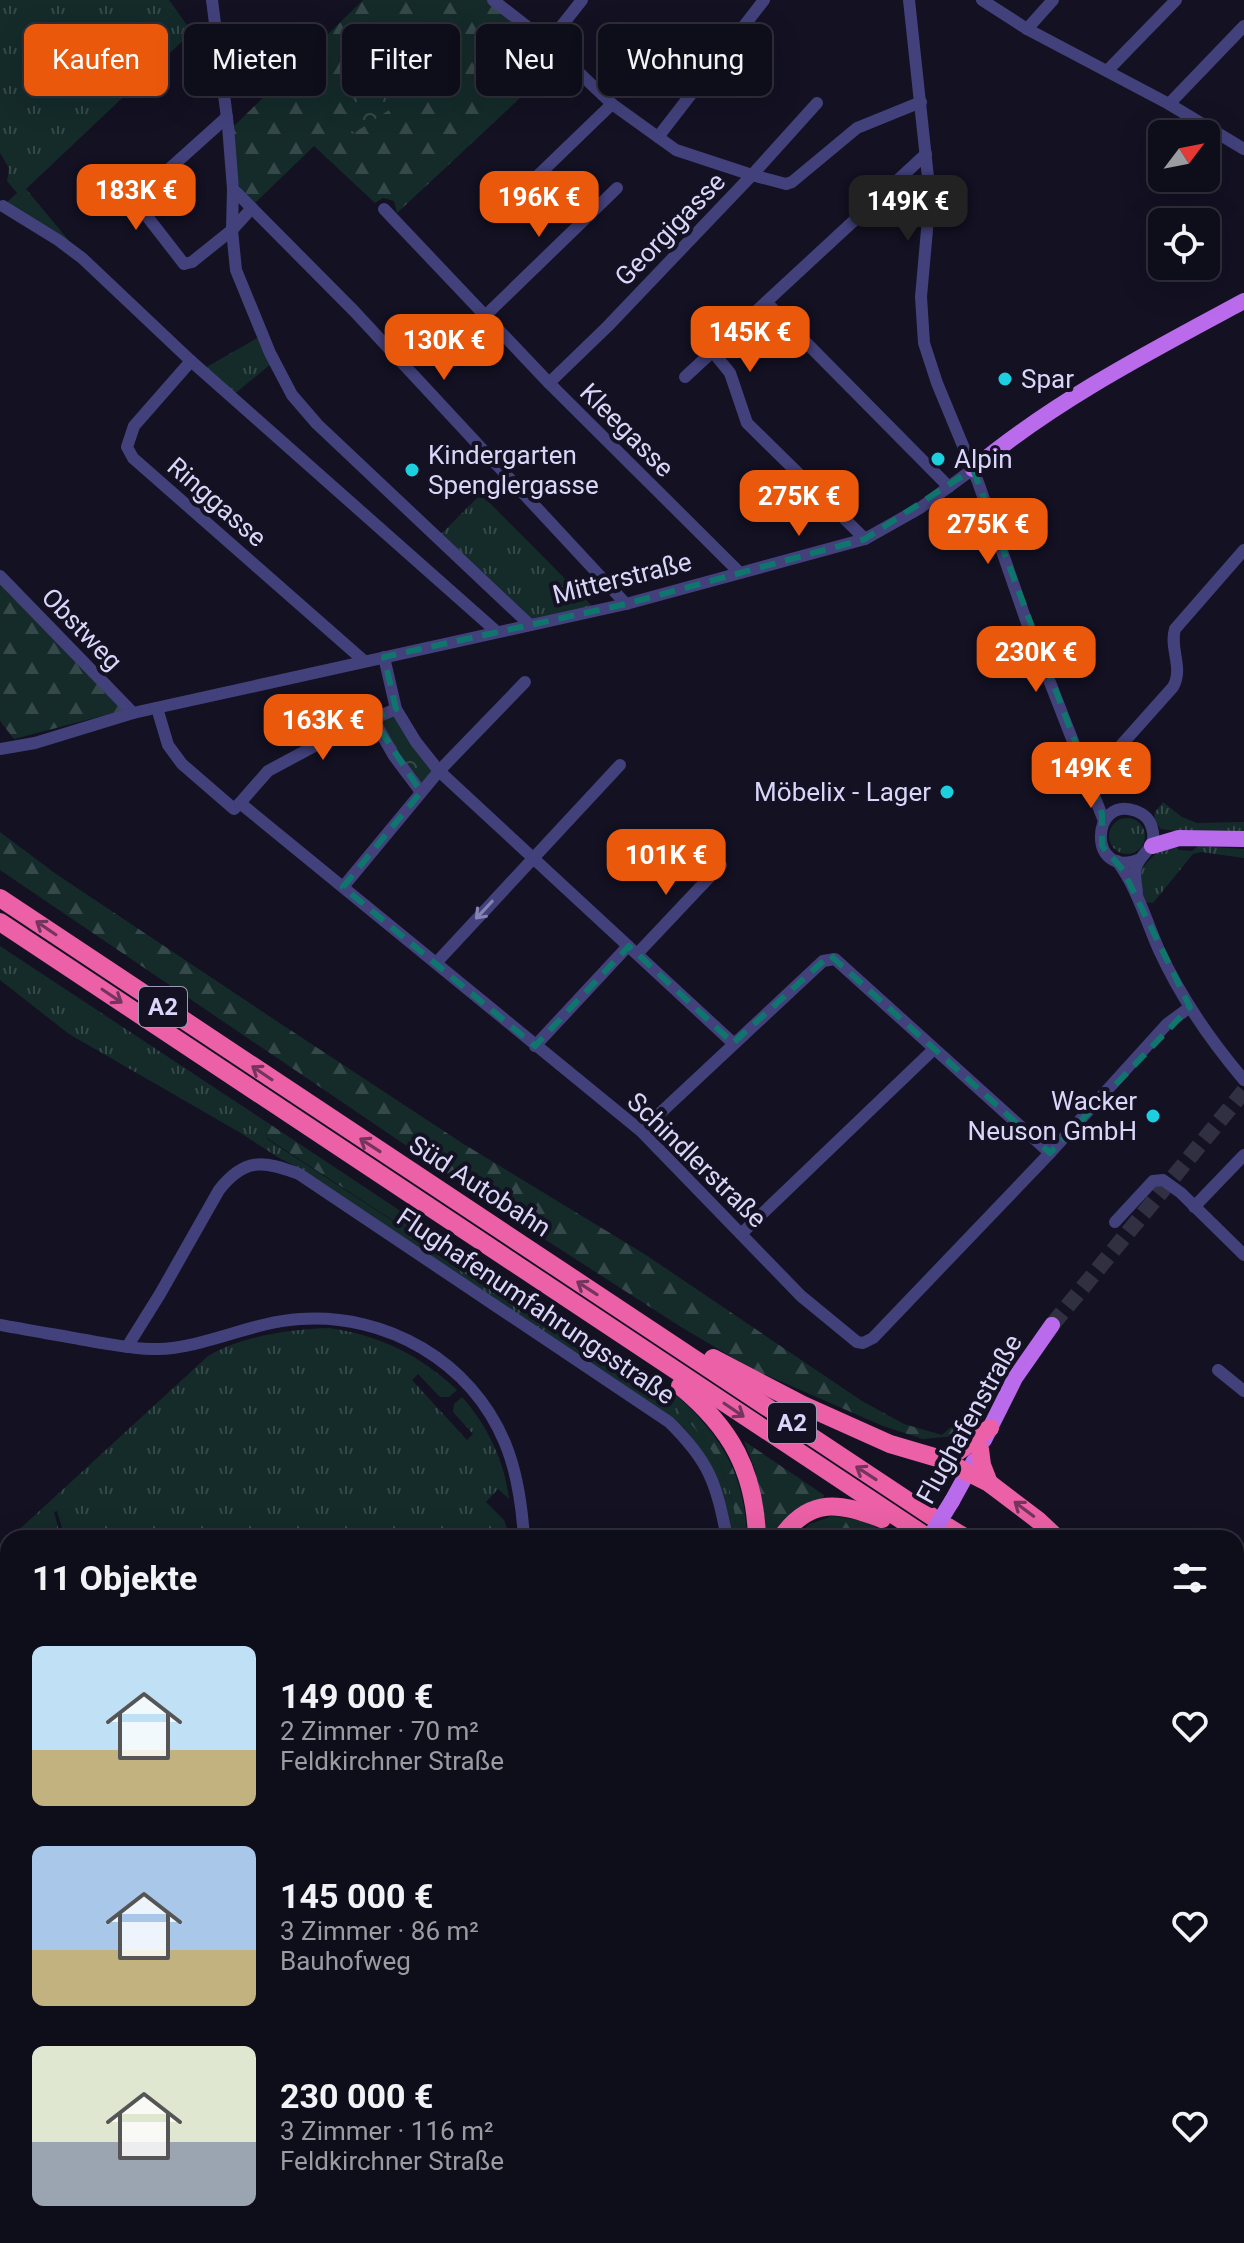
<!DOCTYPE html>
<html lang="de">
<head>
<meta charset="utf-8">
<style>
	:root { --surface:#0e0d1a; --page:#1c1b27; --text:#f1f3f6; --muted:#9b9ca2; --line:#2e2d39; --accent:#ea580c }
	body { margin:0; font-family:Roboto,sans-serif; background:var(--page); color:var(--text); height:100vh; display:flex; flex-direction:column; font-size:30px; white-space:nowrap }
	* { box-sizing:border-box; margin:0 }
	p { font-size:26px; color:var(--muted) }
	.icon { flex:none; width:44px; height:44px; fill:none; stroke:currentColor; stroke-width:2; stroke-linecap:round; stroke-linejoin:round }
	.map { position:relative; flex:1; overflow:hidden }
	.sheet { position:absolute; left:0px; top:1530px; width:1244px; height:714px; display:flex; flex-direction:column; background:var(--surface); border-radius:24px 24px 0 0; box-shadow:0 8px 32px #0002,0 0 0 2px var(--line) }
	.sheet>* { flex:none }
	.guide { position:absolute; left:24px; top:24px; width:800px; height:72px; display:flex; gap:16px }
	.needle { width:52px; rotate:58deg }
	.fabs { position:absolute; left:1148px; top:120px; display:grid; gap:16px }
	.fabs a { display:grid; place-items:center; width:72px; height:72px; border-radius:12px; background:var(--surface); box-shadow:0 8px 32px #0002,0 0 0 2px var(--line); font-size:40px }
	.price { position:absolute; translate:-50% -68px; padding:0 18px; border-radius:16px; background:var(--accent); color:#fff; font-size:26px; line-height:52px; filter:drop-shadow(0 2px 4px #0008) }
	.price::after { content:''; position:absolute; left:50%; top:48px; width:24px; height:18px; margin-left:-12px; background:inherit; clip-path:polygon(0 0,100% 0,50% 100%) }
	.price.selected { background:#222; color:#fff }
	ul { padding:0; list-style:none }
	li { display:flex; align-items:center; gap:24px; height:200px; padding:0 32px }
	li span { display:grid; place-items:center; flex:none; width:224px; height:160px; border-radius:12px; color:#555 }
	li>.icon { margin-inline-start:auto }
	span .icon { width:96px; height:96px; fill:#fffc; stroke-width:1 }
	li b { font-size:34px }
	h2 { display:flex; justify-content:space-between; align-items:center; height:96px; padding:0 32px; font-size:34px }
	.tag { padding:0 28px; border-radius:12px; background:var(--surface); box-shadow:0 8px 32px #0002,0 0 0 2px var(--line); font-size:28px; line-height:72px }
	.tag.selected { background:var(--accent); color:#fff }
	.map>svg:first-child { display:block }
	.grass { fill:url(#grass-tufts) }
	.forest { fill:url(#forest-firs) }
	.park { fill:url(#park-crowns) }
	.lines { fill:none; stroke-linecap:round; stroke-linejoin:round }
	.taxiway { stroke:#187081; stroke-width:24 }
	.runway { stroke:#187081; stroke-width:62 }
	.major-tunnel { stroke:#312f42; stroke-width:16; stroke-dasharray:16 8; stroke-linecap:butt }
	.highway-tunnel { stroke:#312f42; stroke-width:18; stroke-dasharray:18 9; stroke-linecap:butt }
	.minor { stroke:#42417b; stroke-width:12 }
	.major { stroke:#b96bec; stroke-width:16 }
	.highway { stroke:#eb60a6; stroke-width:18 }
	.rail-casing { stroke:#1cd0e0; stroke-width:6 }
	.rail { stroke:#131122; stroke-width:3; stroke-dasharray:9; stroke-linecap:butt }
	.major-bridge { stroke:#b96bec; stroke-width:16 }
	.oneway { stroke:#8684b4 }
	.oneway2 { stroke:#74355d }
	.marked { fill:none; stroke:#0f766e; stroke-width:6; stroke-dasharray:16 10; stroke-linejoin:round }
	.poi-dot { fill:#1cd0e0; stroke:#131122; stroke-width:3 }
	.labels { text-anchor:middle; stroke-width:8; stroke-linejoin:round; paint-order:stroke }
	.shield { fill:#131122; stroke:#9e9bb9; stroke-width:2 }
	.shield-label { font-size:24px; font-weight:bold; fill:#dad6fa }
	.street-label { font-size:26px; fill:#dad6fa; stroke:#131122 }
	.poi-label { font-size:26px; fill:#dad6fa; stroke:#131122; text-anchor:start }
</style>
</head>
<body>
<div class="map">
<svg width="1244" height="2243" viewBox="0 0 1244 2243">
	<defs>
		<pattern id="grass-tufts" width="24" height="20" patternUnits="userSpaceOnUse" patternTransform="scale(2)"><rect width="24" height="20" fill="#142b2a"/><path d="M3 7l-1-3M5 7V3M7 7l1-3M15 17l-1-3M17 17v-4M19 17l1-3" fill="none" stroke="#36494a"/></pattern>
		<pattern id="forest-firs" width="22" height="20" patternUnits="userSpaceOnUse" patternTransform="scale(2)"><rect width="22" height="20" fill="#142b2a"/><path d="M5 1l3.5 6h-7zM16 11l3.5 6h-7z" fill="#36494a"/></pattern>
		<pattern id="park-crowns" width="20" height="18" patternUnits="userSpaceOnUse" patternTransform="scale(2)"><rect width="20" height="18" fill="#142b2a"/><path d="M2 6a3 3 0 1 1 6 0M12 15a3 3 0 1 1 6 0" fill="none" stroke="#36494a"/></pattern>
	</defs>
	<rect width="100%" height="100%" fill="#131122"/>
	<!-- grass -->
	<g class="grass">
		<path d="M 0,0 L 169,0 L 192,32 L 26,189 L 80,254 L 5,204 L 17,193 L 7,181 L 9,168 L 0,153 Z"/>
		<path d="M 259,337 L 271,364 L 233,395 L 203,369 Z"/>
		<path d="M 481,494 L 594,608 L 530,622 L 438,537 Z"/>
		<path d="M 1163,802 L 1182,817 L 1197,823 L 1244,822 L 1244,831 L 1182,832 L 1161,829 L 1154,821 L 1155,812 Z"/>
		<circle cx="1127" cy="836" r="18"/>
		<path d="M 1175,846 L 1179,850 L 1192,851 L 1198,846 L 1244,849 L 1244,858 L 1201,852 L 1193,854 L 1153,903 L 1145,902 L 1140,886 L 1141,869 L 1157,852 Z"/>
		<path d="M 0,946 L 265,1121 L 267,1139 L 672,1403 C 715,1450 733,1471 737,1538 L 730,1538 C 722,1485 717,1469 683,1427 L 303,1170 L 279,1158 L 239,1132 L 69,1034 L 0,980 Z"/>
		<path d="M 329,1328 C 379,1335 420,1355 457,1390 L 449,1397 L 440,1397 L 418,1374 L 412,1380 L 467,1440 L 473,1434 L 453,1412 L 454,1404 L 462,1397 C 487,1425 505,1462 509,1499 L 498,1489 L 486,1502 L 504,1520 L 510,1538 L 65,1538 L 57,1511 L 54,1512 L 61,1538 L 10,1538 L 208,1356 C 242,1336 290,1329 329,1328 Z"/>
		<path d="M 8,1540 L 8,1751 L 0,1758 L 0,1547 Z"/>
		<path d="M 8,1864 L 8,2236 L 114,2236 L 107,2243 L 0,2243 L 0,1871 Z"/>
		<path d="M 179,2236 L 259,2236 L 251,2243 L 172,2243 Z"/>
	</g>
	<!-- forest -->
	<g class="forest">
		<path d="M 363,0 L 490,0 L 563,58 L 397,213 L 394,201 L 383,198 L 375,203 L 314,146 L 254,204 C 229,183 234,158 232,128 Z"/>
		<path d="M 0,581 L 125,710 L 14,739 L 0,721 Z"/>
		<path d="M 0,832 L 56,874 L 278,1022 L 462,1143 L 646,1255 L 862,1401 L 904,1424 L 942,1435 L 961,1418 L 976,1397 L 974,1415 L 954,1436 L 923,1439 L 883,1426 L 752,1369 L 681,1327 L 535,1233 L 0,870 Z"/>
		<path d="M 265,1121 L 673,1392 C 721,1435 745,1473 747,1538 L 737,1538 C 733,1471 715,1450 672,1403 L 267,1138 Z"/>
		<path d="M 744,1441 L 824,1495 L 823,1503 L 774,1538 L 763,1538 L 755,1470 Z"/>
		<path d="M 832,1516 L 867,1521 L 892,1538 L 859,1538 L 848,1531 L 825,1530 L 814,1538 L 794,1538 L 810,1524 Z"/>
	</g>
	<!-- park -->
	<g class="park">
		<path d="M 401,52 L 410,66 L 383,84 L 389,110 L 351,135 L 353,92 L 348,69 L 361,57 L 379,64 Z"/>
		<path d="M 390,713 L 396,717 L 431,767 L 431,775 L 422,783 L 415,780 L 377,723 Z"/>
	</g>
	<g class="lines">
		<!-- taxiway -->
		<path class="taxiway" d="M 140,2243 L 147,2236"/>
		<!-- runway -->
		<path class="runway" d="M 0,1816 L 8,1808"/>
		<!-- major-tunnel -->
		<path class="major-tunnel" d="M 1052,1325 L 1244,1091"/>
		<!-- highway-tunnel -->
		<path class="highway-tunnel" d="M 1236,1742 L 1244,1747"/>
		<!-- minor -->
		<g class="minor">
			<path d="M 212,0 L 228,126 L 233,189 L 232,230 L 236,270 L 270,353 L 292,395 L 317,424 L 530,625"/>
			<path d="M 493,0 L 548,43 L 612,104 L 676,150 L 752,175 L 817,103"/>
			<path d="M 909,0 L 930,196 L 921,297 L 924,343 L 937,383 L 978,482 L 1028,626 L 1104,821"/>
			<path d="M 982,0 L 1027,29 L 1169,104 L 1244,149"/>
			<path d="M 1027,29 L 1053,0"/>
			<path d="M 548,43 L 582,0"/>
			<path d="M 1107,71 L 1176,0"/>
			<path d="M 1169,104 L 1244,26"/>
			<path d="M 227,117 L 139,196 L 139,206 L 184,264 L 192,262 L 232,230 L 252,208"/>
			<path d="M 658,137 L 764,0"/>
			<path d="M 233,189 L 354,311 L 626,604"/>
			<path d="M 3,206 L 58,240 L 82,258 L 191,361 L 497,632"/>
			<path d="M 384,209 L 549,383 L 740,573"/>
			<path d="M 498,214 L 612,104"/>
			<path d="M 766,302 L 949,487"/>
			<path d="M 485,316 L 617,188"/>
			<path d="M 713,352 L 730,373 L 747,423 L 865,539"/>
			<path d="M 191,361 L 134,426 L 127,447 L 133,458 L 363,660"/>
			<path d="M 685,377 L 926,154"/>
			<path d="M 549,383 L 608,326 L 752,175 L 786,184 L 792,182 L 857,128 L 921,102"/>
			<path d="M 0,576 L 133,713"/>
			<path d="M 384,657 L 396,709 L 416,742 L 439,771 L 733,1043"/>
			<path d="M 157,708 L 168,745 L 182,764 L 234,809 L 240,803 L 641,1131 L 801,1296 L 857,1342 L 863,1343 L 873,1338 L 1050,1153 L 1167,1024 L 1190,1007"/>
			<path d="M 373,719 L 394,756 L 421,792"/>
			<path d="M 0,749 L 35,743 L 133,713 L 626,604 L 865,539 L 920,508 L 973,469"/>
			<path d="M 1090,780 L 1173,687 C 1184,668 1169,648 1175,629 L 1244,550"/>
			<path d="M 240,803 L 268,771 L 335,735 L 396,709"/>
			<path d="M 1117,861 C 1137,887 1146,921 1159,950 C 1181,998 1210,1040 1244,1080"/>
			<path d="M 343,887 L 439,771 L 525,682"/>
			<path d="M 1137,892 C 1136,884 1134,875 1136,867 C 1141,852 1158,848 1152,828 C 1150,820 1144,814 1136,811 C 1090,794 1087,881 1140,859"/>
			<path d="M 637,954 L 721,865"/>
			<path d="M 436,963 L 620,765"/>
			<path d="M 535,1046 L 628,946"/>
			<path d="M 641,1131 L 823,961 L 835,959 L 1050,1153"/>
			<path d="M 1194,1207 L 1244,1155"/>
			<path d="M 1115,1222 L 1153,1181 L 1163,1180 L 1181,1193 L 1244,1255"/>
			<path d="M 741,1234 L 934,1049"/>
			<path d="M 0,1325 C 32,1331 64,1336 96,1342 C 116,1345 136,1350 157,1349 C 205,1348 251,1322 300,1319 C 386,1313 471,1361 505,1443 C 517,1472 522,1507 524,1538"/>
			<path d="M 127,1347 L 160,1294 L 219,1190 C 244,1158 263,1160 299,1174 L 669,1422 C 710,1462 716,1483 727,1538"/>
			<path d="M 1218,1370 L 1244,1391"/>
			<path d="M 1236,1679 L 1244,1668"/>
			<path d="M 602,2236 L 612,2243"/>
		</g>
		<!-- major -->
		<g class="major">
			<path d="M 973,469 C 1054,401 1151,351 1244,301"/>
			<path d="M 1152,846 L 1179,838 L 1244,839"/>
			<path d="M 984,1440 L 1015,1378 L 1052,1325"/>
			<path d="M 952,1501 L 974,1461"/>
			<path d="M 1236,1872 L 1244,1878"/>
			<path d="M 1236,2165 L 1244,2154"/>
			<path d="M 419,2243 L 423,2236"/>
			<path d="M 1179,2243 L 1184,2236"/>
		</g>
		<!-- highway -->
		<g class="highway">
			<path d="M 0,898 L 931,1516"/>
			<path d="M 0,922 L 921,1533"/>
			<path d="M 713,1358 L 803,1405 L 890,1444 L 941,1459 L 989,1483 L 1039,1521 L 1057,1538"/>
			<path d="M 680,1386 C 731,1428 755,1471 757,1538"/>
			<path d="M 980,1449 L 982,1465 L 989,1483"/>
			<path d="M 941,1459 L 959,1451 L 990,1428"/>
			<path d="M 948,1527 L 966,1538"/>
			<path d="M 781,1538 C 810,1496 841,1503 882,1519"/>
			<path d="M 1240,1720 L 1244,1723"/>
		</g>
		<defs>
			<g id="rail">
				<path d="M 1236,1707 L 1244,1696"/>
				<path d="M 1236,1745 L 1244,1733"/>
				<path d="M 865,2243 L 870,2236"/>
				<path d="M 884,2243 L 889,2236"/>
			</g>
		</defs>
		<!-- rail casing -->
		<use href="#rail" class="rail-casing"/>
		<!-- rail -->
		<use href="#rail" class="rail"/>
		<!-- major-bridge -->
		<path class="major-bridge" d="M 929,1538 L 952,1501"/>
	</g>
	<!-- one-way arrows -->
	<defs><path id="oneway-shaft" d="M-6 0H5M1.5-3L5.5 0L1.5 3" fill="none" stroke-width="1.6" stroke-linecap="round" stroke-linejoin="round" transform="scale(2)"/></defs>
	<use class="oneway" href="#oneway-shaft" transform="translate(484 910) rotate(133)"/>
	<g class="oneway2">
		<use href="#oneway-shaft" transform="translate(46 928) rotate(-146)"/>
		<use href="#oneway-shaft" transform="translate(112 996) rotate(34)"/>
		<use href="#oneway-shaft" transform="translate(262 1073) rotate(-146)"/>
		<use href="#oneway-shaft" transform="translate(370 1145) rotate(-147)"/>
		<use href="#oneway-shaft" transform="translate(587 1288) rotate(-147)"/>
		<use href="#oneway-shaft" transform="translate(734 1410) rotate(34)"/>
		<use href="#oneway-shaft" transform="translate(866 1473) rotate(-147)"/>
		<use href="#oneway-shaft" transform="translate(1024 1509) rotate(-143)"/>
	</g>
	<!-- marked area -->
	<path class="marked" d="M 973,469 L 1102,814 L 1102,846 L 1123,870 L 1190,1007 L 1050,1153 L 830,955 L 733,1043 L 629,946 L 535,1046 L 343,887 L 421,792 L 373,719 L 396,709 L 384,657 L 626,604 L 865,539 Z"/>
	<!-- markers -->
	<g class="poi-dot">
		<circle cx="1005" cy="379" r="8"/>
		<circle cx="938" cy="459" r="8"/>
		<circle cx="412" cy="470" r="8"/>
		<circle cx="947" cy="792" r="8"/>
		<circle cx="1153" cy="1116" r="8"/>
	</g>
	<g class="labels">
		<!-- shield labels -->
		<g class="shield">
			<rect x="139" y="987" width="48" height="40" rx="6"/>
			<rect x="768" y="1403" width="48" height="40" rx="6"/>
		</g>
		<g class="shield-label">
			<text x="163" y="1015">A2</text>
			<text x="792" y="1431">A2</text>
		</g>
		<!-- street labels -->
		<g class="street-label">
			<text transform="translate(670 229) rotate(-46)" y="9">Georgigasse</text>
			<text transform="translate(627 430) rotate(45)" y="9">Kleegasse</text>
			<text transform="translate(217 502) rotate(41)" y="9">Ringgasse</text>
			<text transform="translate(622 578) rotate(-14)" y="9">Mitterstraße</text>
			<text transform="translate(82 629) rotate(46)" y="9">Obstweg</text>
			<text transform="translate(697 1160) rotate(44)" y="9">Schindlerstraße</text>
			<text transform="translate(480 1186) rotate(33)" y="9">Süd Autobahn</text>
			<text transform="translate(536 1306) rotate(34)" y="9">Flughafenumfahrungsstraße</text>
			<text transform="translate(969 1419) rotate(-61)" y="9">Flughafenstraße</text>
		</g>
		<!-- poi labels -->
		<g class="poi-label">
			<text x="1021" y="388">Spar</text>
			<text x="428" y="464">Kindergarten<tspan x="428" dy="30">Spenglergasse</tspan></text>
			<text x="954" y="468">Alpin</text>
			<text x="931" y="801" text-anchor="end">Möbelix - Lager</text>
			<text x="1137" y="1110" text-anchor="end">Wacker<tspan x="1137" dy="30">Neuson GmbH</tspan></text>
		</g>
	</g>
</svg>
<div class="fabs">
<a><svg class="needle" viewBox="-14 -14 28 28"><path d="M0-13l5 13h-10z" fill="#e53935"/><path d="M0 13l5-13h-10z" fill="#9b9ca2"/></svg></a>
<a><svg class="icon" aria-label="locate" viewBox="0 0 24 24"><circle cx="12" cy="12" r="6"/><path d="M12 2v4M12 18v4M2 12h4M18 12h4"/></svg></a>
</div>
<b class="price" style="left:136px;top:232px">183K €</b>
<b class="price" style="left:539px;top:239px">196K €</b>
<b class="price selected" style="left:908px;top:243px">149K €</b>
<b class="price" style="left:750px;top:374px">145K €</b>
<b class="price" style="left:444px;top:382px">130K €</b>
<b class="price" style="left:799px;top:538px">275K €</b>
<b class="price" style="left:988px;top:566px">275K €</b>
<b class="price" style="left:1036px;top:694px">230K €</b>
<b class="price" style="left:323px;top:762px">163K €</b>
<b class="price" style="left:1091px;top:810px">149K €</b>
<b class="price" style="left:666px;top:897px">101K €</b>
<div class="guide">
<a class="tag selected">Kaufen</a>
<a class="tag">Mieten</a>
<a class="tag">Filter</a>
<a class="tag">Neu</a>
<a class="tag">Wohnung</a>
</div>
<section class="sheet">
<h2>11 Objekte<svg class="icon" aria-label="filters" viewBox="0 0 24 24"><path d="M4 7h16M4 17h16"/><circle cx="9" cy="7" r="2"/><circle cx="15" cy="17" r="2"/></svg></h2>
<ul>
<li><span style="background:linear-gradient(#bfe0f5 65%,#c2b280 0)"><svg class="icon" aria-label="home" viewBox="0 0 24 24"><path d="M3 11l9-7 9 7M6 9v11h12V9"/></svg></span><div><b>149 000 €</b><p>2 Zimmer · 70 m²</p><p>Feldkirchner Straße</p></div><svg class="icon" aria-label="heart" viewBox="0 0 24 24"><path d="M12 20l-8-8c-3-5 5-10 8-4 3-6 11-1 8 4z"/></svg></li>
<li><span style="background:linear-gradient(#a9c7e8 65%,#c2b280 0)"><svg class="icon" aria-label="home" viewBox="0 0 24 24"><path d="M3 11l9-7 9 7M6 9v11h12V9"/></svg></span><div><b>145 000 €</b><p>3 Zimmer · 86 m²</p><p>Bauhofweg</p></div><svg class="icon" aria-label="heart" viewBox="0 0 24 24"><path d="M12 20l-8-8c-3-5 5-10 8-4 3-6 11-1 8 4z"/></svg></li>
<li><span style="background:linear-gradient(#dfe7d0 60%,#9aa5b1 0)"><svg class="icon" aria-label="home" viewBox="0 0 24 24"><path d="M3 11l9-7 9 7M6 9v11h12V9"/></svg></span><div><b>230 000 €</b><p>3 Zimmer · 116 m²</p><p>Feldkirchner Straße</p></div><svg class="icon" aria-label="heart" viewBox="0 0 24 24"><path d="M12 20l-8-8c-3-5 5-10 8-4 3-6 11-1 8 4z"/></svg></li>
</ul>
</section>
</div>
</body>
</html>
